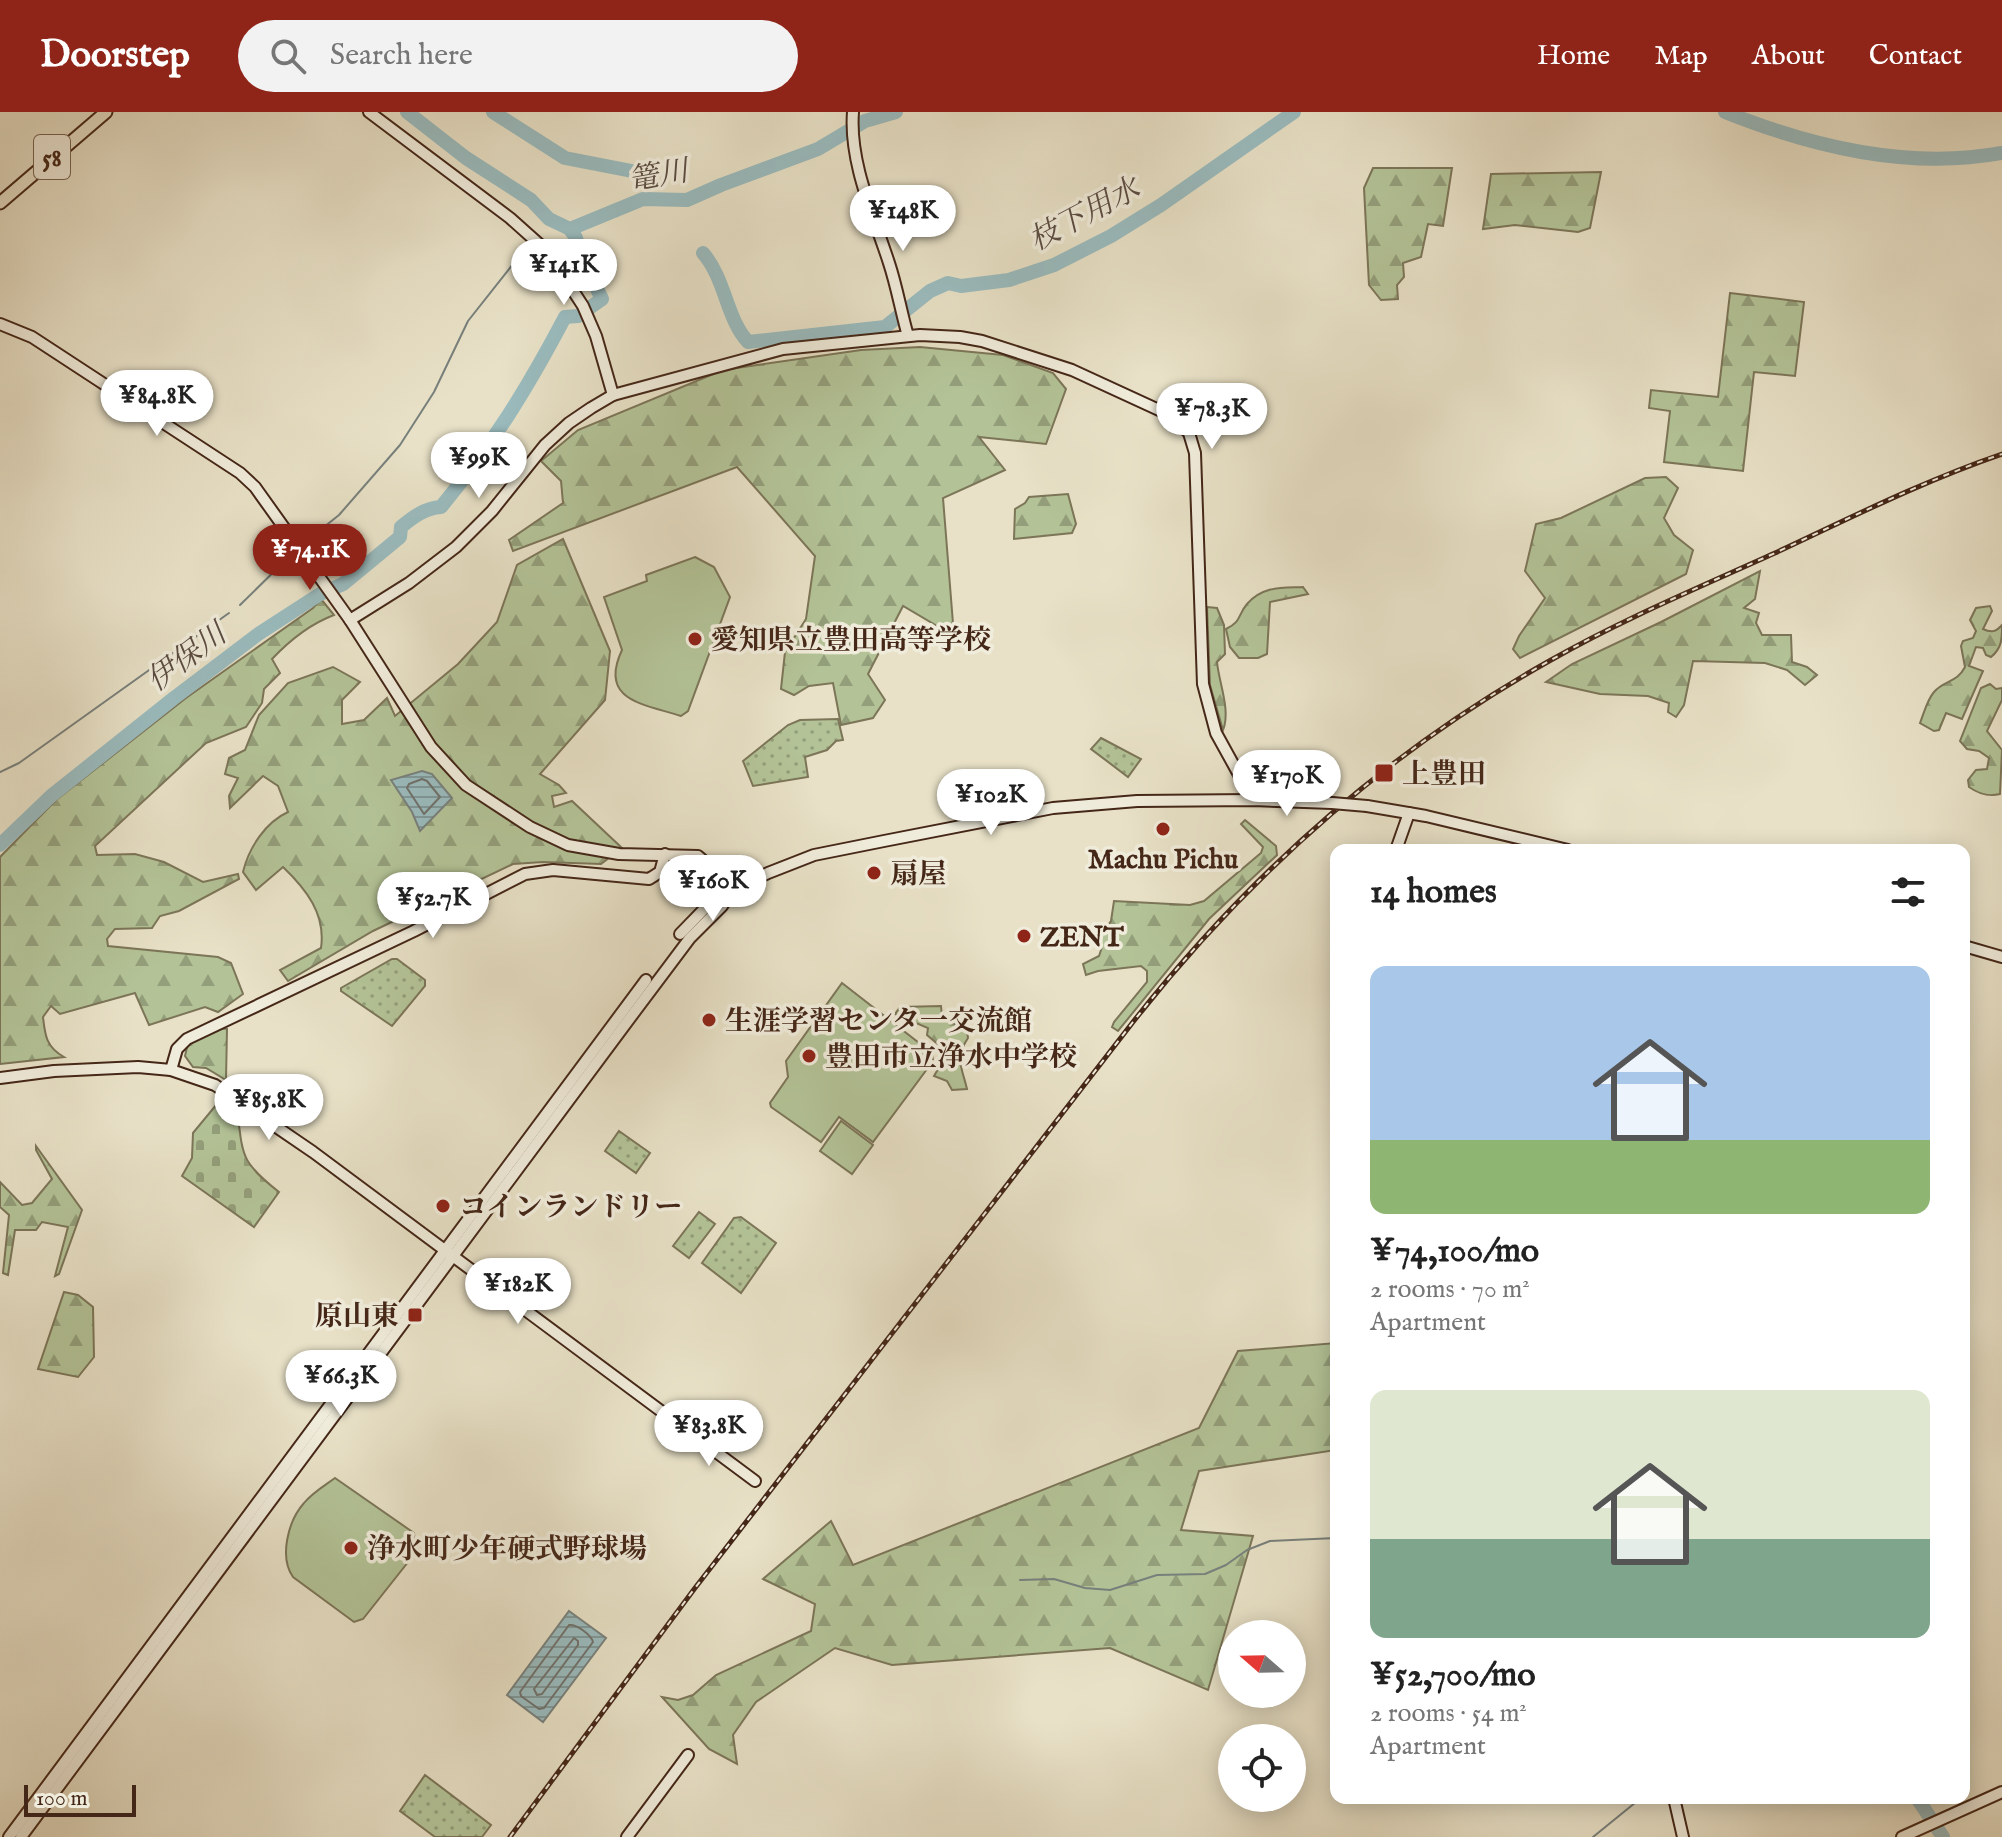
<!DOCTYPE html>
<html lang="en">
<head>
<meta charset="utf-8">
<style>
	:root { --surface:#fff; --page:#f2f2f2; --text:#222; --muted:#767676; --accent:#8f2418 }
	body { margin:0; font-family:"IM FELL English","Noto Serif JP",serif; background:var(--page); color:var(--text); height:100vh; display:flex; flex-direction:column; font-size:30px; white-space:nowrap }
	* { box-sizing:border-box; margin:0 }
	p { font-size:26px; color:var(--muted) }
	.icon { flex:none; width:44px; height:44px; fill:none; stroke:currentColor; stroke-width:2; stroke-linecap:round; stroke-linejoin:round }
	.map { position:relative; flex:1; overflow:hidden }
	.panel { position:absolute; left:1330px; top:732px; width:640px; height:960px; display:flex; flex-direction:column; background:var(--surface); border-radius:16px; box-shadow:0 4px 20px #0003 }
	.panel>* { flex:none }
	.needle { width:52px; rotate:290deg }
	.buttons { position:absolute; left:1218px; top:1508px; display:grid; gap:16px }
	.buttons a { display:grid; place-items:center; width:88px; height:88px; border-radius:50%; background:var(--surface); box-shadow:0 4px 20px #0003; font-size:40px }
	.scale { position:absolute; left:24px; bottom:20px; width:112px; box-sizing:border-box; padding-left:8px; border:4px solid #452718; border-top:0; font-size:22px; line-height:28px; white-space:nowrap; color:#452718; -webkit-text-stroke:6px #f0ecdb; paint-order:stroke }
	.price { position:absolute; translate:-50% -68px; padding:0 18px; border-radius:28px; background:#fff; color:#222; font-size:26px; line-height:52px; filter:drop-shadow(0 2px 4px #0008) }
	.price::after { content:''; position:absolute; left:50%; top:48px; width:24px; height:18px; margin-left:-12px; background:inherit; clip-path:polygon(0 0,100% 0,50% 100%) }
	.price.current { background:var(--accent); color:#fff }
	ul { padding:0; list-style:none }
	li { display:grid; align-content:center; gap:16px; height:424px; padding:0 40px }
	li span { display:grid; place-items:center; height:248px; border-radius:16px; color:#555 }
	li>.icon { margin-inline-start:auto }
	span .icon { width:144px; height:144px; fill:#fffc; stroke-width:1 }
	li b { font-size:34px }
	h2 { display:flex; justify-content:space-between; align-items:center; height:96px; padding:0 40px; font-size:34px }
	header { display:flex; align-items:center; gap:48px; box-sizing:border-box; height:112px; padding:0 40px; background:var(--accent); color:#fff }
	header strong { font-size:38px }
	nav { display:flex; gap:44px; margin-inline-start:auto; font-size:28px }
	.search { width:560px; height:72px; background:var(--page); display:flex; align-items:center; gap:20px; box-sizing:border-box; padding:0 28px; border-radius:44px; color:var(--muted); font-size:30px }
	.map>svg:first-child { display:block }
	.green { fill:url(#green-dots); stroke:#7c7558; stroke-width:2 }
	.forest { fill:url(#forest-firs); stroke:#7c7558; stroke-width:2 }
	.cemetery { fill:url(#cemetery-stones); stroke:#7c7558; stroke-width:2 }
	.pitch { fill:#b3c397; stroke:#7c7558; stroke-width:2 }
	.water { fill:url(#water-rules); stroke:#78807c; stroke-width:2 }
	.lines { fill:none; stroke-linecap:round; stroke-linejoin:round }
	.shore { stroke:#70716b; stroke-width:2 }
	.stream { stroke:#78807c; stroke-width:2 }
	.river { stroke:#9abbbe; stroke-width:14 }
	.secondary-casing { stroke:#452718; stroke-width:14 }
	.primary-casing { stroke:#452718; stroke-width:15 }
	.secondary { stroke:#f0ecdb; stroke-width:10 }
	.primary { stroke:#e8e1c7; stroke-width:11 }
	.rail-casing { stroke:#452718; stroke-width:5 }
	.rail { stroke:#f0ecdb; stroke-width:2; stroke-dasharray:6; stroke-linecap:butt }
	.secondary-bridge-casing { stroke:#452718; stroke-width:14; stroke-linecap:butt }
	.secondary-bridge { stroke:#f0ecdb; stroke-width:10 }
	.poi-dot { fill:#8f2418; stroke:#f0ecdb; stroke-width:3 }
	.labels { text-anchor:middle; stroke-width:7; stroke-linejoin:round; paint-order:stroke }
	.shield { fill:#f0ecdb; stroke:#786252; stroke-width:2 }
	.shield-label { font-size:26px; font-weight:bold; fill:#452718 }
	.poi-label { font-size:28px; font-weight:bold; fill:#452718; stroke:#f0ecdb; text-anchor:start }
	.water-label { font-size:30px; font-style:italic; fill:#5a4c42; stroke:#f0ecdb }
</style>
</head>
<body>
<header>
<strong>Doorstep</strong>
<div class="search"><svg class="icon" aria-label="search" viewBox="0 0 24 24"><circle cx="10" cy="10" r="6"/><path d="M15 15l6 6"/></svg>Search here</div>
<nav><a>Home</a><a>Map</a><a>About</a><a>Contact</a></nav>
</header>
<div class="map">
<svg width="2002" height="1725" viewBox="0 0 2002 1725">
	<defs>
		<pattern id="green-dots" width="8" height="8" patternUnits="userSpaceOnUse" patternTransform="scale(2)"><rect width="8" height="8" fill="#b3c397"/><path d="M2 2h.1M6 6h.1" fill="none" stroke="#939e7a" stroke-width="1.8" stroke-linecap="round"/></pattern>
		<pattern id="forest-firs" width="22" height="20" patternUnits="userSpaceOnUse" patternTransform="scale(2)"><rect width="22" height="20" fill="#b3c397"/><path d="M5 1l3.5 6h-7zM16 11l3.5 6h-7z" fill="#939e7a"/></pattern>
		<pattern id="cemetery-stones" width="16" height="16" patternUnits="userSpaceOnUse" patternTransform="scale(2)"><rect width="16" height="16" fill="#b3c397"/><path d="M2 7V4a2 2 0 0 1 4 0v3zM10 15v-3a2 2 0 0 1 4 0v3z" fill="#939e7a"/></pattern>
		<pattern id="water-rules" width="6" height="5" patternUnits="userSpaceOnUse" patternTransform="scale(2)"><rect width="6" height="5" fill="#9abbbe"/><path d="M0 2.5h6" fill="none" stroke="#7f9899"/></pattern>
	</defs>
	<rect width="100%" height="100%" fill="#e8e1c7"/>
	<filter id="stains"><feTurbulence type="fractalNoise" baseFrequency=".0025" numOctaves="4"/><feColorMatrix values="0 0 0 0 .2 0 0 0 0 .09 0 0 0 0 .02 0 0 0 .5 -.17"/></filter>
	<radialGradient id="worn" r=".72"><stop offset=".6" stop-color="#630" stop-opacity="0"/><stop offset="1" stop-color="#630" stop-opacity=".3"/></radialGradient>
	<!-- green -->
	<g class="green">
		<path d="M 838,607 L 843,628 L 836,629 L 827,638 L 805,645 L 808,665 L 753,674 L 743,649 L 788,613 L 800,608 Z"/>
		<path d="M 1101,626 L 1141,647 L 1128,665 L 1091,637 Z"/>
		<path d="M 392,847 L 397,847 L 425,868 L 425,874 L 392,914 L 341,879 L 341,876 Z"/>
		<path d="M 619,1019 L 650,1041 L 636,1061 L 605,1039 Z"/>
		<path d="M 699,1100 L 715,1112 L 689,1146 L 673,1134 Z"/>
		<path d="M 741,1105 L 776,1131 L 741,1181 L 702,1151 L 734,1106 Z"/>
		<path d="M 425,1663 L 491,1713 L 482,1725 L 435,1725 L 400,1699 Z"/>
	</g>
	<!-- forest -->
	<g class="forest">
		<path d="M 1373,56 L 1452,56 L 1443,114 L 1428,112 L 1421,145 L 1403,151 L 1404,165 L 1397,173 L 1398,187 L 1381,188 L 1369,173 L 1364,76 Z"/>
		<path d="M 1601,60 L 1590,116 L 1578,120 L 1515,113 L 1483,117 L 1491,62 Z"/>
		<path d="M 1730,181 L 1804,190 L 1795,264 L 1754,260 L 1743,359 L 1664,350 L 1670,299 L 1649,296 L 1651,278 L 1718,285 Z"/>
		<path d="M 920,235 L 1003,243 L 1053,261 L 1066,277 L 1046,332 L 979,325 L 1005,358 L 943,386 L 954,524 L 903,494 L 868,562 L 885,588 L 873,606 L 841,613 L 833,571 L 809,574 L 794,583 L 781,577 L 785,540 L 806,507 L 815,444 L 737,355 L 513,439 L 509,428 L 563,391 L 561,369 L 541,349 L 578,318 L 723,258 L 861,238 Z"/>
		<path d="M 1666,365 L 1678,376 L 1664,406 L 1674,423 L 1693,438 L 1686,462 L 1520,546 L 1513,537 L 1519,524 L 1545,486 L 1525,459 L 1536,412 L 1561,406 L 1645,366 Z"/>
		<path d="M 1068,382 L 1076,412 L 1072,421 L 1014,427 L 1015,397 L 1025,391 L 1029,385 Z"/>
		<path d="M 563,427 L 610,539 L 605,588 L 540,662 L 559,673 L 566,681 L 552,684 L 554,695 L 572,689 L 622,736 L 601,752 L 543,750 L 513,752 L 373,819 L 288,869 L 280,858 L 321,836 C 326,802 306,777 283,755 L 256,778 L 243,760 C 249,735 266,710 288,700 L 278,674 L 263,664 L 230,696 L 229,684 L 238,666 L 225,662 L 229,646 L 245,638 L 259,603 L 288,571 L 333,555 L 360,570 L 342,588 L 342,612 L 364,608 L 387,586 L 395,604 L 458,552 L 497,510 L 517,453 Z"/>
		<path d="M 1760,459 L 1755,487 L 1744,496 L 1759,501 L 1756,511 L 1762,523 L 1791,523 L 1792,550 L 1807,555 L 1817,563 L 1805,573 L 1787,558 L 1765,551 L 1693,549 L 1684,593 L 1676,605 L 1668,600 L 1669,591 L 1648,584 L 1600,582 L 1546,570 L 1572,552 L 1661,510 Z"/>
		<path d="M 1303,475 L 1308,482 L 1270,490 L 1267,542 L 1258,546 L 1239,546 L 1230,535 L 1226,517 C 1242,509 1237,504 1247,492 C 1262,474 1281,476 1303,475 Z"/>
		<path d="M 321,487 L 334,503 C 310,512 290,528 272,547 L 280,561 L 264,577 L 262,591 L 246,615 L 206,631 L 95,734 L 97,743 L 135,742 L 164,750 L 203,770 L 238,762 L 239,767 L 179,799 L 160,804 L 152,816 L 115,817 L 107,827 L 108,834 L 218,845 L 231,851 L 243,882 L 218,900 L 205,895 L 149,913 L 135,881 L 60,902 L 51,894 L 43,905 C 45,923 46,935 64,945 L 0,952 L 0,745 L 56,688 L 186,586 L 313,496 Z"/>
		<path d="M 1990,494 L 1992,499 L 1983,517 C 1991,521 1996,520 2002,513 C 2002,527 2002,536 1991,545 L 1986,543 L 1983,536 L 1976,535 L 1969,554 L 1983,559 L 1962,607 L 1946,601 L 1939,618 L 1934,619 L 1920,611 C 1924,601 1927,588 1934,580 C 1944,568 1957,571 1965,555 L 1961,534 L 1963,529 L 1973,526 L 1976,519 L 1970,508 L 1976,496 Z"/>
		<path d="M 1207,495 L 1217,496 L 1224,513 L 1225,542 L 1217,550 C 1219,571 1231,599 1223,618 L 1210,573 Z"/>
		<path d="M 1990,572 L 1996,577 L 2002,576 L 2002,588 L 1987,619 L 2002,638 L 2000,682 C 1988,685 1979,682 1969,675 L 1968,668 L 1976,658 L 1987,657 L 1989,646 L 1979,639 L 1967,637 L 1960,629 L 1981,576 Z"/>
		<path d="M 1245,708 L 1276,734 L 1277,743 L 1209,807 L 1118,919 L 1112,915 L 1114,910 L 1147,870 L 1147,859 L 1141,854 L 1098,859 L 1086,863 L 1083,852 L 1099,844 L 1102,835 L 1099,826 L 1111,809 L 1114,789 L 1190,793 L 1204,789 L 1261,741 L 1263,735 L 1241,712 Z"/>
		<path d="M 941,894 L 942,905 L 967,919 L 968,926 C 954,947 962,955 967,977 L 952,978 L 947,969 L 934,964 L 941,952 L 940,934 L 927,923 L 928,916 L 895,902 L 900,895 Z"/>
		<path d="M 216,916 L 227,917 L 226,968 L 206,956 L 193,955 L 185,944 L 188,931 Z"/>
		<path d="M 36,1034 L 82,1098 L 59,1162 L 55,1164 L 68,1115 L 42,1110 L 36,1118 L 15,1118 L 8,1163 L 3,1161 L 9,1103 L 0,1095 L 0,1070 L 22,1093 L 32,1091 L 52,1067 L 36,1038 Z"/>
		<path d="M 64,1180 L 78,1183 L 93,1195 L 94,1245 L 78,1265 L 38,1257 Z"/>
		<path d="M 1336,1231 L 1336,1338 L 1199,1359 L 1181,1418 L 1253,1424 L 1208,1578 L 1110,1536 L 892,1553 L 835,1536 L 756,1590 L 733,1623 L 737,1652 L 709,1637 L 662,1585 L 678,1588 L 693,1583 L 716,1563 L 811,1519 L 815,1492 L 763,1467 L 831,1409 L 853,1453 L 1199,1316 L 1238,1239 Z"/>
	</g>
	<!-- cemetery -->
	<path class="cemetery" d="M 221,987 L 237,996 C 243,1045 240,1049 279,1080 L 254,1115 L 182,1064 L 192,1046 L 193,1021 Z"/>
	<!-- pitch -->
	<g class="pitch">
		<path d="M 695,445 L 714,455 L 730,485 L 688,599 L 681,604 C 644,592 598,589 622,538 L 604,485 L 647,469 L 646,463 Z"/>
		<path d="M 842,871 L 932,941 L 933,949 L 873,1030 L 839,1005 L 821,1030 L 771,995 L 770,991 L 788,965 L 786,949 Z"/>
		<path d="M 841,1009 L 873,1033 L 852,1062 L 820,1039 Z"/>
		<path d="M 335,1366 L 414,1421 L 416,1440 L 363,1507 L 354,1510 L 293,1465 C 279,1445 288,1409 304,1391 C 312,1381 324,1374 335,1366 Z"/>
	</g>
	<!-- water -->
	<g class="water">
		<path d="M 422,659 L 432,662 L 452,686 L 420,719 L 412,700 L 391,668 Z"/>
		<path d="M 569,1499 L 606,1526 L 543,1610 L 507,1583 Z"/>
	</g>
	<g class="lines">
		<!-- shore -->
		<g class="shore">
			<path d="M 422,667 L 427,669 L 440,685 L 424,702 L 407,676 L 409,672 Z"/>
			<path d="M 569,1513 C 577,1512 591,1523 593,1530 L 544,1596 L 539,1597 L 521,1584 L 520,1580 Z"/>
			<path d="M 574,1526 L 578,1529 L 578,1533 L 542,1582 L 537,1583 L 534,1577 Z"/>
		</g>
		<!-- stream -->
		<g class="stream">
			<path d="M 545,110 L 549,107"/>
			<path d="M 304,438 L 315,433 L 314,423 L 339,403 L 400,333 L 434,280 L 468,209 L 525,137"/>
			<path d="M 240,493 L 292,442 L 298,440"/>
			<path d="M 0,660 L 19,651 L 229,501"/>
			<path d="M 1020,1468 L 1054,1467 L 1085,1476 L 1110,1478 L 1157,1463 L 1205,1462 L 1226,1453 L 1247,1438 L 1270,1429 L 1336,1426"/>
			<path d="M 1593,1725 L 1641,1686"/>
		</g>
		<!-- river -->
		<g class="river">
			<path d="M 407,0 L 466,46 L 531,88 L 549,107 L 570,117 L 643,87 L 687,88 L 721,73 L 818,37 L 865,9 L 896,0"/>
			<path d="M 493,0 L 565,46 L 637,60"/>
			<path d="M 1725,0 C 1813,35 1908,58 2002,41"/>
			<path d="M 703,141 C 726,168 726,206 748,230 L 885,215 L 930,179 L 948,171 L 961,174 L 1009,168 L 1054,153 L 1111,124 L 1161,93 L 1294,0"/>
			<path d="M 0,733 L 51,684 L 174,586 L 257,523 L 320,482 L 343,472 L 400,425 L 401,415 C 413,405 425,396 441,395 C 493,332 527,277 565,205 L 578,204 L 602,187 L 583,149 L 576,126 L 570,117"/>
			<path d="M 1917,1686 L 1943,1725"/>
		</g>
		<defs>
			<g id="secondary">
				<path d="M 369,0 L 510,106 L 548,140 L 583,194 L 596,224 L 613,283"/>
				<path d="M 853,0 C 849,51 874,104 889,151 C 897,175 901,200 908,224"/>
				<path d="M 0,212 L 32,225 L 240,361 L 255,375 L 350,508 L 431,635 L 466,673 L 530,715 L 568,733 L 619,742 L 698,744 L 720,763 L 731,780"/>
				<path d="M 350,508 L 409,471 L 456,435 L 492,399 L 545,333 L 569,311 L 591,296 L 613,283 L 783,237 L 920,223 L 960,225 L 982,229 L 1072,258 L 1172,304 L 1189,321 L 1195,341 L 1203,572 L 1216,621 L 1253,688"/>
				<path d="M 1367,694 L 1426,704 L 1568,738"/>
				<path d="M 1396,738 L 1409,701"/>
				<path d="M 680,822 L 712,789 L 768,761 L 814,743 L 884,729 L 1053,696 L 1137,689 L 1253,688 L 1332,691"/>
				<path d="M 1964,834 L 2002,845"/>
				<path d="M 171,958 L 177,937 L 187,927 L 414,819 L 525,762 L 553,758 L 649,767 L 660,760 L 665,742"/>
				<path d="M 0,966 L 54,959 L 138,955 L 171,958 L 215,973 L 313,1040 L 755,1369"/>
				<path d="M 1674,1686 L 1683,1725"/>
				<path d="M 9,1725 L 646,868"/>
				<path d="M 21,1725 L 624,914 L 690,826 L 722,794 L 731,780"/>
				<path d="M 627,1725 L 688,1643"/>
				<path d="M 1902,1725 L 2002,1680"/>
			</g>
			<path id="primary" d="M 0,91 L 106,0"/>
		</defs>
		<!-- secondary casing -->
		<use href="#secondary" class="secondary-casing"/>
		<!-- primary casing -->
		<use href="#primary" class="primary-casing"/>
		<!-- secondary -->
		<use href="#secondary" class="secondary"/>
		<!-- primary -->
		<use href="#primary" class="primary"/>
		<defs>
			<path id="rail" d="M 510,1725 L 695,1476 L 1133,910 C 1248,764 1388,639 1551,548 C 1623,507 1700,475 1775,441 C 1850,406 1923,369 2002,342"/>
		</defs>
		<!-- rail casing -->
		<use href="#rail" class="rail-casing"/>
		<!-- rail -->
		<use href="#rail" class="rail"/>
		<defs>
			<path id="secondary-bridge" d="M 1332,691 L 1367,694"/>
		</defs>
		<!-- secondary-bridge casing -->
		<use href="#secondary-bridge" class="secondary-bridge-casing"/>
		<!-- secondary-bridge -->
		<use href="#secondary-bridge" class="secondary-bridge"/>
	</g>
	<!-- markers -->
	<g class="poi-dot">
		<circle cx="695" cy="527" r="8"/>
		<rect x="1374" y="651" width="20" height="20" rx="4"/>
		<circle cx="1163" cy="717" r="8"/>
		<circle cx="874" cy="761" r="8"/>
		<circle cx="1024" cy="824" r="8"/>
		<circle cx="709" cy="908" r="8"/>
		<circle cx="809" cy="944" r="8"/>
		<circle cx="443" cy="1094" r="8"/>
		<rect x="407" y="1195" width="16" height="16" rx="4"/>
		<circle cx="351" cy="1436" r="8"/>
	</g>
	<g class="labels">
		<!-- shield labels -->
		<rect class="shield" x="34" y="23" width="36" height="44" rx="6"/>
		<g class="shield-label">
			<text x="52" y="54">58</text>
		</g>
		<!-- poi labels -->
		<g class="poi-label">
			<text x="711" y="537">愛知県立豊田高等学校</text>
			<text x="1402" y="671">上豊田</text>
			<text x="1163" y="756" text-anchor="middle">Machu Pichu</text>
			<text x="890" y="771">扇屋</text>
			<text x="1040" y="834">ZENT</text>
			<text x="725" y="918">生涯学習センタ一交流館</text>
			<text x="825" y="954">豊田市立浄水中学校</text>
			<text x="459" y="1104">コインランドリー</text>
			<text x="399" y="1213" text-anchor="end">原山東</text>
			<text x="367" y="1446">浄水町少年硬式野球場</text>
		</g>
		<!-- water labels -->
		<g class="water-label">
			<text transform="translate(658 63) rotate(-10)" y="10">篭川</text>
			<text transform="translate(1084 102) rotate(-28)" y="10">枝下用水</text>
			<text transform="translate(186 545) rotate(-37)" y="10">伊保川</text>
		</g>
	</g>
	<rect width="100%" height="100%" filter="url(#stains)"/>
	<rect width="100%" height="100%" fill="url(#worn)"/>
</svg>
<div class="buttons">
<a><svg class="needle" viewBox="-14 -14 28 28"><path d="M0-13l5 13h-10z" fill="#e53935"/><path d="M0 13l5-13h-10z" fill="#767676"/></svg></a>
<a><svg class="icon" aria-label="locate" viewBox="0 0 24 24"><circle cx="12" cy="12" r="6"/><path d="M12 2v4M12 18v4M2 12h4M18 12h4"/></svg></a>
</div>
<div class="scale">100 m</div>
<b class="price" style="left:903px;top:141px">¥148K</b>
<b class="price" style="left:564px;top:195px">¥141K</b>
<b class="price" style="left:157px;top:326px">¥84.8K</b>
<b class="price" style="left:1212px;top:339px">¥78.3K</b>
<b class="price" style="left:479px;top:388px">¥99K</b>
<b class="price current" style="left:310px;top:480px">¥74.1K</b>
<b class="price" style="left:1287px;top:706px">¥170K</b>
<b class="price" style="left:991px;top:725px">¥102K</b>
<b class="price" style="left:713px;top:811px">¥160K</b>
<b class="price" style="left:433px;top:828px">¥52.7K</b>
<b class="price" style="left:269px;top:1030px">¥85.8K</b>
<b class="price" style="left:518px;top:1214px">¥182K</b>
<b class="price" style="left:341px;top:1306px">¥66.3K</b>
<b class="price" style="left:709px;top:1356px">¥83.8K</b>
<section class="panel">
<h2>14 homes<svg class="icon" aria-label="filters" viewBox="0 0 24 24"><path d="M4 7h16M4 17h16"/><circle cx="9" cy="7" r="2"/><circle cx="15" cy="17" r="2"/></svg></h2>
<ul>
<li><span style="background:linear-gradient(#a9c7e8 70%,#8fb573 0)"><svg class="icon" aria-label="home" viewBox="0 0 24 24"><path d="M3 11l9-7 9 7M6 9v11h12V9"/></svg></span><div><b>¥74,100/mo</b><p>2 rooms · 70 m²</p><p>Apartment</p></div></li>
<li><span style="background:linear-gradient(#dfe7d0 60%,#7fa58c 0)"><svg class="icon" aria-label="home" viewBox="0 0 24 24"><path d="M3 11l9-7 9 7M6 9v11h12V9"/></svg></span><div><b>¥52,700/mo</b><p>2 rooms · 54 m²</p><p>Apartment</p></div></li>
</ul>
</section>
</div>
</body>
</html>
